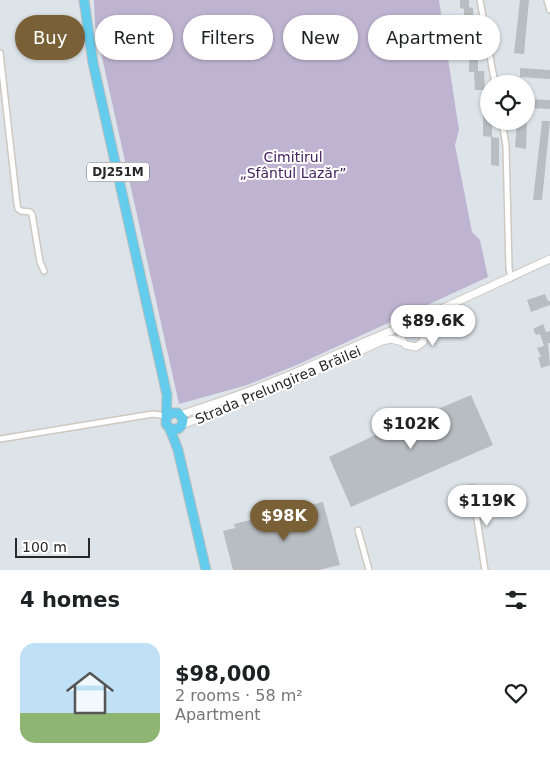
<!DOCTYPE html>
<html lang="en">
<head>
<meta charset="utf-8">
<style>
	:root { --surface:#fff; --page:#f2f2f2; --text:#202124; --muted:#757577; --line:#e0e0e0; --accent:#7a6036 }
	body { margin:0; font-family:"DejaVu Sans",sans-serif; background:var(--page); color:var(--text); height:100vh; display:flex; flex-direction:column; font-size:19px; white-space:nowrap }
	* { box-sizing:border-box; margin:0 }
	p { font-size:16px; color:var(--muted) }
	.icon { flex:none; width:28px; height:28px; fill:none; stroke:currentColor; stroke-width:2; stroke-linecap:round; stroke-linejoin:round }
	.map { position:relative; height:570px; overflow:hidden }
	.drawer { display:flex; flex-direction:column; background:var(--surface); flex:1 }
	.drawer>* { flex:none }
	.hud { position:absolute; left:15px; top:15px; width:520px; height:45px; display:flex; gap:10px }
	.controls { position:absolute; left:480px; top:75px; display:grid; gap:10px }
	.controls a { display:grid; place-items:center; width:55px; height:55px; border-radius:50%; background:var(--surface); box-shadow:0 1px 4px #0004; font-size:25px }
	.scale { position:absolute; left:15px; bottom:12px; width:75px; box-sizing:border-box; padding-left:5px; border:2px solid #282828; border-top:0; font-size:14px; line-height:18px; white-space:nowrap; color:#282828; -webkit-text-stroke:4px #fff; paint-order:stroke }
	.price { position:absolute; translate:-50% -42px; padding:0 11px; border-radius:18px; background:#fff; color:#222; font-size:16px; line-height:32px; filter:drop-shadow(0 1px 2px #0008) }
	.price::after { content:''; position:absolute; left:50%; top:30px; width:15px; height:11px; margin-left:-8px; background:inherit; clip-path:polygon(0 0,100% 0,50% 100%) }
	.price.selected { background:var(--accent); color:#fff }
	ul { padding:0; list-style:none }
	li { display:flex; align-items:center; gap:15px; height:125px; padding:0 20px }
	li+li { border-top:1px solid var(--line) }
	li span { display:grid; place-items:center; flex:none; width:140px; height:100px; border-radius:15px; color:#555 }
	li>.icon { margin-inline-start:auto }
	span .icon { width:60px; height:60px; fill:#fffc; stroke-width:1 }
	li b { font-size:21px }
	h2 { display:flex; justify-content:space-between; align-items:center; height:60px; padding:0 20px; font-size:21px }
	.tag { padding:0 18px; border-radius:22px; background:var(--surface); box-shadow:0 1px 4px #0004; font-size:18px; line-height:45px }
	.tag.selected { background:var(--accent); color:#fff }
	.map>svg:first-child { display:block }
	.cemetery { fill:#beb4d1 }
	.building { fill:#b8bdc2 }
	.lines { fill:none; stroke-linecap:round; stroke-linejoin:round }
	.street-casing { stroke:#cec8c0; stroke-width:8 }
	.secondary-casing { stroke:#cec8c0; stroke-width:9 }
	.highway-casing { stroke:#bebebe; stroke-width:11 }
	.street { stroke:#fff; stroke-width:5 }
	.secondary { stroke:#fff; stroke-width:7 }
	.highway { stroke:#63cced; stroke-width:9 }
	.labels { text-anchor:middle; stroke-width:4; stroke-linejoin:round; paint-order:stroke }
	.shield { fill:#fff; stroke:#686868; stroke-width:1 }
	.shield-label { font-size:12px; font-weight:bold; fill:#282828 }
	.park-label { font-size:14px; fill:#45215d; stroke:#fff }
	.street-label { font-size:14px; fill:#282828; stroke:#fff }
</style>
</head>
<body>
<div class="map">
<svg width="550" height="570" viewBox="0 0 550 570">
	<rect width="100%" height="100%" fill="#dce4e9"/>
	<!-- cemetery -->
	<path class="cemetery" d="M 94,0 L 439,0 L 459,130 L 455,145 L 472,232 L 480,240 L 488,277 L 299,364 L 247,385 L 179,404 L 95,26 Z"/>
	<!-- building -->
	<g class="building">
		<path d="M 460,0 L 469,0 L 469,7 L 473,8 L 474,27 L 464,27 L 464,9 L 460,8 Z"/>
		<path d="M 520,0 L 529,0 L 524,54 L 514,53 Z"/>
		<path d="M 470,35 L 478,36 L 478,71 L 484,71 L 485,90 L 475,90 L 474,72 L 469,72 Z"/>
		<path d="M 520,68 L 550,70 L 550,79 L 520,77 Z"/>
		<path d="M 526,99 L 550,100 L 550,109 L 526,108 Z"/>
		<path d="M 483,100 L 489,101 L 489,121 L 492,121 L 492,137 L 483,136 Z"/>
		<path d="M 517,121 L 527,121 L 526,149 L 515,147 Z"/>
		<path d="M 542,121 L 550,121 L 542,200 L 533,200 Z"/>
		<path d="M 491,137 L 499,138 L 499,166 L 491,165 Z"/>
		<path d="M 545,294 L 548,301 L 550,301 L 550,305 L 531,312 L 527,300 Z"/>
		<path d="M 543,324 L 546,332 L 550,331 L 550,343 L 548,343 L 550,365 L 541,368 L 538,357 L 541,357 L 537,348 L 544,346 L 540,334 L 536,335 L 533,329 Z"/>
		<path d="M 471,395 L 493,445 L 351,507 L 329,457 L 428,410 L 429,413 Z"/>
		<path d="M 323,502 L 340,565 L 319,570 L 233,570 L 223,531 L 235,528 L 234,524 Z"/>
	</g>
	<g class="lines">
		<defs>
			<g id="street">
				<path d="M 480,0 L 495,84"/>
				<path d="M 547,0 L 550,10"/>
				<path d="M 0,53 L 17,204 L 18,209 L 21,211 L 30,212 L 32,214 L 40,262 L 44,271"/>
				<path d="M 502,121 L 506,146 L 509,268 L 511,278"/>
				<path d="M 0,439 L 153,414 L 167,416"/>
				<path d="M 472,487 L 485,570"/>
				<path d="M 358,530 L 369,570"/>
			</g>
			<g id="secondary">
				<path d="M 412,322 L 419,324 L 425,332 L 423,342 L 416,347 L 406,345 C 400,340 399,333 404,326 L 550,259"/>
				<path d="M 425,332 L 431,320 L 438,314"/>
				<path d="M 180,415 C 220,402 260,388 299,371 C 334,356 368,339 404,326"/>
				<path d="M 182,425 L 300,378 L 382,341 L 391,339 L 403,342"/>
			</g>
			<g id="highway">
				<path d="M 84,0 L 93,63 L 167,395 L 166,424 L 170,429 L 178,450 L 206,570"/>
				<path d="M 168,416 L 172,413 L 178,413 L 183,419 L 182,425 L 178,429 L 170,429"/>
			</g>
		</defs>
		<!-- street casing -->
		<use href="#street" class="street-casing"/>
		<!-- secondary casing -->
		<use href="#secondary" class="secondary-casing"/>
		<!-- highway casing -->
		<use href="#highway" class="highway-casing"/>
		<!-- street -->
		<use href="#street" class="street"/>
		<!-- secondary -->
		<use href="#secondary" class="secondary"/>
		<!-- highway -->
		<use href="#highway" class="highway"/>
	</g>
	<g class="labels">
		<!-- shield labels -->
		<rect class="shield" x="87" y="162.5" width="62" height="19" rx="4"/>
		<g class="shield-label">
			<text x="118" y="176">DJ251M</text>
		</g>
		<!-- park labels -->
		<g class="park-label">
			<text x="293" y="162">Cimitirul<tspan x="293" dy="16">„Sfântul Lazăr”</tspan></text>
		</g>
		<!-- street labels -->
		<g class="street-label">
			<text transform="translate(278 385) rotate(-23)" y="5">Strada Prelungirea Brăilei</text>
		</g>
	</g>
</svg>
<div class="controls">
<a><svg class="icon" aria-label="locate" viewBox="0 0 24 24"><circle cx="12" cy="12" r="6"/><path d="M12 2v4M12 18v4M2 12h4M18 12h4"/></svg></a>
</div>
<div class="scale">100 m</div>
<b class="price" style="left:433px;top:347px">$89.6K</b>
<b class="price" style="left:411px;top:450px">$102K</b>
<b class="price" style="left:487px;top:527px">$119K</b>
<b class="price selected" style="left:284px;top:542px">$98K</b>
<div class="hud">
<a class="tag selected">Buy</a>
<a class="tag">Rent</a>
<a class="tag">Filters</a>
<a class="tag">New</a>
<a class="tag">Apartment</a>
</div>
</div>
<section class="drawer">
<h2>4 homes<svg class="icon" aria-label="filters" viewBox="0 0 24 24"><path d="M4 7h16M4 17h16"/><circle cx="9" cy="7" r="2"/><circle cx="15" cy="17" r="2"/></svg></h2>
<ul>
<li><span style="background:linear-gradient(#bfe0f5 70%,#8fb573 0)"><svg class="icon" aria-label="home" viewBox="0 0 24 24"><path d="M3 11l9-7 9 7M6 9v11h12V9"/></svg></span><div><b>$98,000</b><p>2 rooms · 58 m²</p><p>Apartment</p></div><svg class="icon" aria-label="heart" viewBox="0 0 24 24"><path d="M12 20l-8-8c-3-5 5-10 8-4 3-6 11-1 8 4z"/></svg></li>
</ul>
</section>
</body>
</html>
